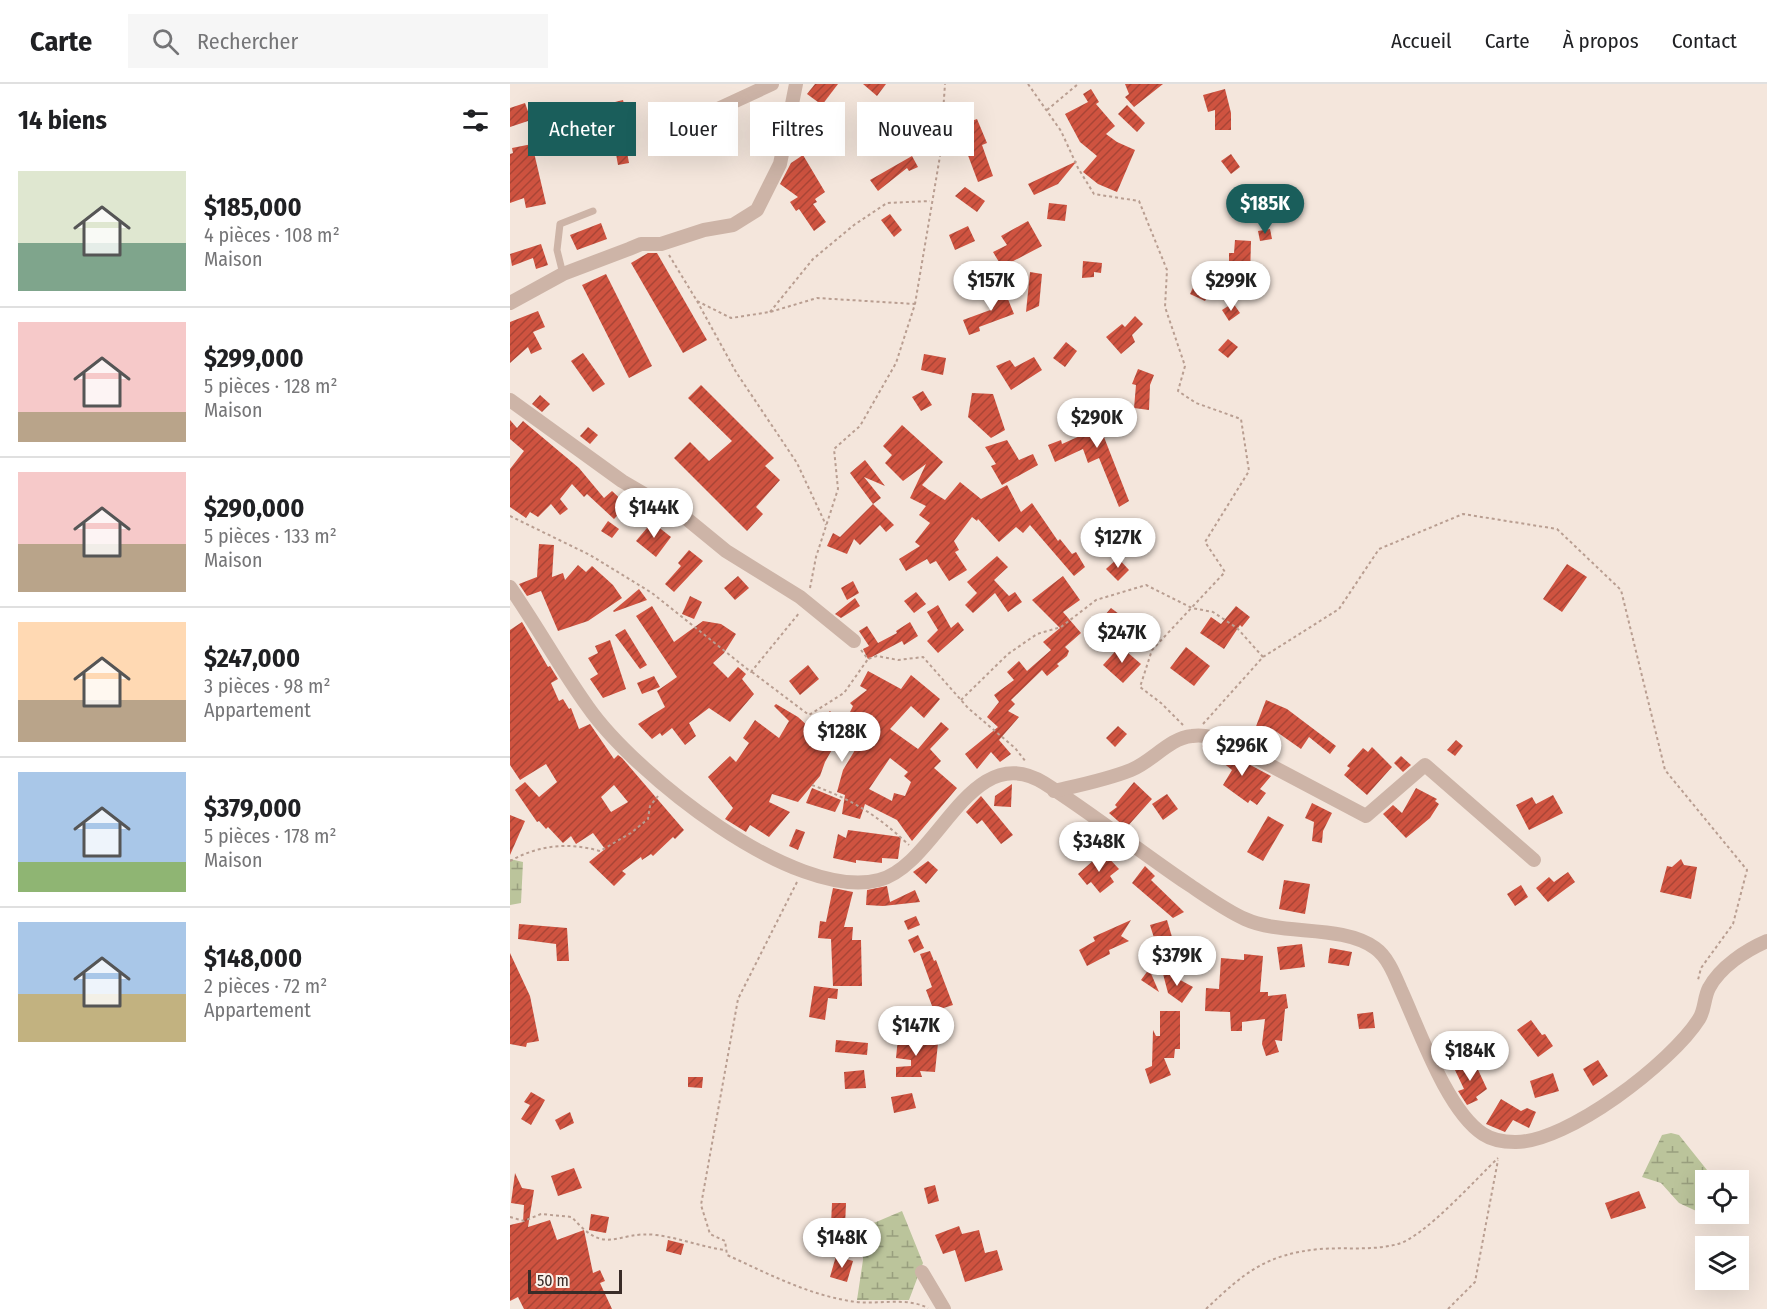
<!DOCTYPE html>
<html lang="fr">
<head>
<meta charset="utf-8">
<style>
	:root { --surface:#fff; --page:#f6f6f6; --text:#202124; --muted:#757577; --line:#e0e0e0; --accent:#1a5e5b }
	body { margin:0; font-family:"Fira Sans Condensed",sans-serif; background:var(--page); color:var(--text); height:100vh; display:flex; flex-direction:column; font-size:22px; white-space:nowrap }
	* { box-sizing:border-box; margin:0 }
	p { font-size:20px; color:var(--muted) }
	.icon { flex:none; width:33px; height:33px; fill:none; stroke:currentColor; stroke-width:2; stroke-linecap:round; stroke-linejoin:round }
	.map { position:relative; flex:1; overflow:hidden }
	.drawer { display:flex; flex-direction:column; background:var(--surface); width:510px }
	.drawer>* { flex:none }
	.hud { position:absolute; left:18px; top:18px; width:570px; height:54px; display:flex; gap:12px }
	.fabs { position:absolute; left:1185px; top:1086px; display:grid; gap:12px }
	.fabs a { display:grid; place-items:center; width:54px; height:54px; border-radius:0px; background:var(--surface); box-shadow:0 6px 24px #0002; font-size:30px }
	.scale { position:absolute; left:18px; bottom:15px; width:94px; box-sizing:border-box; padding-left:6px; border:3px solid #392c28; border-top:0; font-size:16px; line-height:21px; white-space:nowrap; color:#392c28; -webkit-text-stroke:4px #fbf1e9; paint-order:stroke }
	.price { position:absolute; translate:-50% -51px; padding:0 14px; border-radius:21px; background:#fff; color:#222; font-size:20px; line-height:39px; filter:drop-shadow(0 2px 3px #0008) }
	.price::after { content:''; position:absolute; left:50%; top:36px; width:18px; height:14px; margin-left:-9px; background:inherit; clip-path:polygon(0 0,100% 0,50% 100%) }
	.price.active { background:var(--accent); color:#fff }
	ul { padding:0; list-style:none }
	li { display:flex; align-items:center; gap:18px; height:150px; padding:0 18px }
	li+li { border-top:2px solid var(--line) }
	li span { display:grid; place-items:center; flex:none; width:168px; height:120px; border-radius:0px; color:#555 }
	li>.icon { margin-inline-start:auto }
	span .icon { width:72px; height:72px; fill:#fffc; stroke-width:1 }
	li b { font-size:26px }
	h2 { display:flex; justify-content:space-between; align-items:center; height:72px; padding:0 18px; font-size:26px }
	.chip { padding:0 21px; border-radius:0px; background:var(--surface); box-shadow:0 6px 24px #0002; font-size:21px; line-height:54px }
	.chip.active { background:var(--accent); color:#fff }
	header { display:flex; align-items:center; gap:36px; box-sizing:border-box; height:84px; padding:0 30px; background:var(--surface); border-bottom:2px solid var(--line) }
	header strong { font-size:28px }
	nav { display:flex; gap:33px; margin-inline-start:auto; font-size:21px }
	.search { width:420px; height:54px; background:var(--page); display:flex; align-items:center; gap:15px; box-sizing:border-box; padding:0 21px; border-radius:0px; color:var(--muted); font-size:22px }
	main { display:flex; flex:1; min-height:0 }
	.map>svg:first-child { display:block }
	.wetland { fill:url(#wetland-marsh) }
	.building { fill:url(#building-hatch); fill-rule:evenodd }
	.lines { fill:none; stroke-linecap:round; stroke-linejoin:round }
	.path { stroke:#b99e91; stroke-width:2; stroke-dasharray:3 3; stroke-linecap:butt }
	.service { stroke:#cdb4a7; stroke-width:7 }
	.minor { stroke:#cdb4a7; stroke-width:14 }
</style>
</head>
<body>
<header>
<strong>Carte</strong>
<div class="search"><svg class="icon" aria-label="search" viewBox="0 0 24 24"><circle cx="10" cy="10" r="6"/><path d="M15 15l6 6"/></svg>Rechercher</div>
<nav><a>Accueil</a><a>Carte</a><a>À propos</a><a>Contact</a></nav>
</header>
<main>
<section class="drawer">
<h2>14 biens<svg class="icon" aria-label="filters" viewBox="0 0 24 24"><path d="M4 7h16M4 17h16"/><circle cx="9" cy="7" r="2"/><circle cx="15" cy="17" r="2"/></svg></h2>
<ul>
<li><span style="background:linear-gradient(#dfe7d0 60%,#7fa58c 0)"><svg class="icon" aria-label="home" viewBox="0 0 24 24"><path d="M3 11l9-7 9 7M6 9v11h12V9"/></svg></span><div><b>$185,000</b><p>4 pièces · 108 m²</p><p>Maison</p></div></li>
<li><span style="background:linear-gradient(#f6c9c9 75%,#b9a48a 0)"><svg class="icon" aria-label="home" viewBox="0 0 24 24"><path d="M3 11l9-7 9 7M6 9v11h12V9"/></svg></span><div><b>$299,000</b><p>5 pièces · 128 m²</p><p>Maison</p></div></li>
<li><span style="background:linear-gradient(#f6c9c9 60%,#b9a48a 0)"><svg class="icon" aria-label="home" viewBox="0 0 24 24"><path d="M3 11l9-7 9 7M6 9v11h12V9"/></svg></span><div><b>$290,000</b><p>5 pièces · 133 m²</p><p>Maison</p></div></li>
<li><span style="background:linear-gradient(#ffd9b3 65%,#b9a48a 0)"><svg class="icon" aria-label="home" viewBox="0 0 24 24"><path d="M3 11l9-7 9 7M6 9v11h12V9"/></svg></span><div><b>$247,000</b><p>3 pièces · 98 m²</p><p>Appartement</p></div></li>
<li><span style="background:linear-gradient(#a9c7e8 75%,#8fb573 0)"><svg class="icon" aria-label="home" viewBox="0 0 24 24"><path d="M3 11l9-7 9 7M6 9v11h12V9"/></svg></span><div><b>$379,000</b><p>5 pièces · 178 m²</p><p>Maison</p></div></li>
<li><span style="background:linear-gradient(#a9c7e8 60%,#c2b280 0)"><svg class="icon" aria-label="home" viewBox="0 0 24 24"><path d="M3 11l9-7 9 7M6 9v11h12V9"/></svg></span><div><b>$148,000</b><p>2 pièces · 72 m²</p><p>Appartement</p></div></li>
</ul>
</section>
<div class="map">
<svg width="1257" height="1225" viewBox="0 0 1257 1225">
	<defs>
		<pattern id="wetland-marsh" width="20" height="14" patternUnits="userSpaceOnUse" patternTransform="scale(1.5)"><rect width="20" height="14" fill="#bbc49b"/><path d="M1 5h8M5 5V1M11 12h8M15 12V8" fill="none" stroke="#999f7e"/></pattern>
		<pattern id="building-hatch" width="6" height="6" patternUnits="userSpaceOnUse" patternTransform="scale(1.5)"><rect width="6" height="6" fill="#cf5340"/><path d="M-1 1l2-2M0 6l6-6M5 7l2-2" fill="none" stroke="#a94536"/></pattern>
	</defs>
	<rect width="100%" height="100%" fill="#f4e6dc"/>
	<!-- wetland -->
	<g class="wetland">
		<path d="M 0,775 L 13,778 L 11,819 L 0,821 Z"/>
		<path d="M 1161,1049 L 1169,1051 L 1205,1096 L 1196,1096 L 1196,1130 L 1211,1130 L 1210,1138 L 1169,1119 L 1151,1099 L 1132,1093 L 1152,1051 Z"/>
		<path d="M 392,1127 L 413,1179 L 399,1216 L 347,1216 L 353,1176 L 352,1144 Z"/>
	</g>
	<!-- building -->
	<g class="building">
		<path d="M 305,0 L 328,0 L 312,21 L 297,10 Z"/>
		<path d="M 353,0 L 376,0 L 367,12 Z"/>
		<path d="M 615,0 L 653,0 L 624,23 L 615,13 L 619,10 Z"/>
		<path d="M 581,5 L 589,18 L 586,20 L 605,42 L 596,50 L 607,58 L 625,66 L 607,108 L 588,100 L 573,88 L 587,72 L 570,58 L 555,30 L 578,18 L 573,10 Z"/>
		<path d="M 715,5 L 721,29 L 721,46 L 705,46 L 705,26 L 698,28 L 693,11 Z"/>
		<path d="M 113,16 L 119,41 L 107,44 L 101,19 Z"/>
		<path d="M 15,19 L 21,36 L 0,43 L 0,24 Z"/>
		<path d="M 617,21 L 635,39 L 627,48 L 608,30 Z"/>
		<path d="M 412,33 L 426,45 L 416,56 L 402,44 Z"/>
		<path d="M 467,35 L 477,59 L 472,61 L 483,92 L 468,98 L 447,42 Z"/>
		<path d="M 288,39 L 308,48 L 301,64 L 284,56 Z"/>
		<path d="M 65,40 L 69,50 L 55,55 L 51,46 Z"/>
		<path d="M 373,45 L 387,60 L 374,71 L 360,56 Z"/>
		<path d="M 22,60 L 36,120 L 16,124 L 14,114 L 0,119 L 0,70 L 3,69 L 2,64 Z"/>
		<path d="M 117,68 L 119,79 L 108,81 L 106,70 Z"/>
		<path d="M 721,70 L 730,83 L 721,90 L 711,77 Z"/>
		<path d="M 293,71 L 315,108 L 305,115 L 307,118 L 303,120 L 316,138 L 304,147 L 289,125 L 286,127 L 280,118 L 288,113 L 270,100 L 281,79 Z"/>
		<path d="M 402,72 L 408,83 L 399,87 L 397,84 L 368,107 L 360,96 Z"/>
		<path d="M 567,77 L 548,100 L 524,111 L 518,100 Z"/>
		<path d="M 455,103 L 475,117 L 467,128 L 445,112 Z"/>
		<path d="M 539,119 L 557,121 L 555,137 L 537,135 Z"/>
		<path d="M 380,130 L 392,146 L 384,153 L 371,136 Z"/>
		<path d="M 518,137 L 532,162 L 492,183 L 483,168 L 497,161 L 491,152 Z"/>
		<path d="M 91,139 L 97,155 L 67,166 L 60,151 Z"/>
		<path d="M 458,142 L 465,157 L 445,166 L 439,151 Z"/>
		<path d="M 760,145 L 762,155 L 750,157 L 748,147 Z"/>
		<path d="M 725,156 L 741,157 L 740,194 L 749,194 L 749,210 L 730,210 L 730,187 L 719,186 L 719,169 L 724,169 Z"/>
		<path d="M 31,160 L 38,181 L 26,185 L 23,174 L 2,182 L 0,170 Z"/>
		<path d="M 138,169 L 147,169 L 197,256 L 173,269 L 121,179 Z"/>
		<path d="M 573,177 L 592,179 L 591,189 L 584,188 L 584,193 L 572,194 Z"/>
		<path d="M 520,188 L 532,190 L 529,222 L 516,228 Z"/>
		<path d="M 96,190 L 142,282 L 119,294 L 72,201 Z"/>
		<path d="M 689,191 L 705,199 L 695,217 L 680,210 Z"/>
		<path d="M 493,203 L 504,230 L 469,243 L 470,247 L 459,251 L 453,236 L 483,225 L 477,210 Z"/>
		<path d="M 723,219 L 730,229 L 719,237 L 712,226 Z"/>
		<path d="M 28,227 L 35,243 L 23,248 L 32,265 L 21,270 L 18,263 L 0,279 L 0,238 Z"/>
		<path d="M 625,232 L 633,240 L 622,251 L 625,258 L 611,270 L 596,253 L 612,240 L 615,243 Z"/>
		<path d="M 718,255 L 728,263 L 718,274 L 708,266 Z"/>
		<path d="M 556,258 L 567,267 L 555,283 L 543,274 Z"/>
		<path d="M 73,269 L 95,300 L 83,308 L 61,277 Z"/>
		<path d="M 414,270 L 436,274 L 433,291 L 411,286 Z"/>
		<path d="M 524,273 L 532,286 L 501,306 L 486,282 L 500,276 L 505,283 Z"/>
		<path d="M 628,285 L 644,291 L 640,301 L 639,326 L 624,324 L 626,301 L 622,300 Z"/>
		<path d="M 191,301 L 264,374 L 255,382 L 270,396 L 246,423 L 253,430 L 237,447 L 164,374 L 180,358 L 199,377 L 222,357 L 178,314 Z"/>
		<path d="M 413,307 L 422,321 L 411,327 L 402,313 Z"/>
		<path d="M 462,309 L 483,310 L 495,346 L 481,354 L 458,333 Z"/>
		<path d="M 30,311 L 40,320 L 32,328 L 22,320 Z"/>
		<path d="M 578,329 L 617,333 L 616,350 L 592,348 L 619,417 L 609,423 L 589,374 L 578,379 L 573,365 L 545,378 L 538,361 L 551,356 L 552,360 L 572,351 L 571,346 L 578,344 Z"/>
		<path d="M 0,336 L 7,344 L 13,337 L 69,384 L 94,414 L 102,407 L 117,421 L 104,435 L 77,410 L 74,413 L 62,400 L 50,415 L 58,425 L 50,431 L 41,420 L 28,433 L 20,428 L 16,434 L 0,423 L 0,385 L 14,367 L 0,355 Z"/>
		<path d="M 392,341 L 433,378 L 412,401 L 419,406 L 435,416 L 450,398 L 471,415 L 497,401 L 511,428 L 522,419 L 548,457 L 550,455 L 562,470 L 566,468 L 575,483 L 564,492 L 520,441 L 513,449 L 506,443 L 489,458 L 468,435 L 467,437 L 462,433 L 444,457 L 449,466 L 445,468 L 457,486 L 439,497 L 426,477 L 420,480 L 417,475 L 396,487 L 389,475 L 410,462 L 405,458 L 420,439 L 409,431 L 416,422 L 400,414 L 416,380 L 393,397 L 375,379 L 382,371 L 373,362 Z"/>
		<path d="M 78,343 L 88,351 L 80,360 L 70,352 Z"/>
		<path d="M 497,356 L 509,376 L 523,370 L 528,381 L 492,401 L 481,382 L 486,380 L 475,363 Z"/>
		<path d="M 355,376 L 375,402 L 354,393 L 371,414 L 363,420 L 340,389 Z"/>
		<path d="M 363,420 L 384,441 L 376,448 L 370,441 L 350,461 L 344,455 L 337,470 L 317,462 L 323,449 L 330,453 Z"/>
		<path d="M 602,434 L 611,447 L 599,455 L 590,442 Z"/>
		<path d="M 98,437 L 109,445 L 102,454 L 91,447 Z"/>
		<path d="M 142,438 L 161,453 L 146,473 L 126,457 Z"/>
		<path d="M 29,460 L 44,461 L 42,493 L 53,489 L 55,496 L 68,481 L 76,488 L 82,482 L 103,501 L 112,514 L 78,537 L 48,547 L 31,507 L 17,512 L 9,500 L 27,493 Z"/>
		<path d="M 179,466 L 193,477 L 164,508 L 155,500 L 171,482 L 168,479 Z"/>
		<path d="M 487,472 L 498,483 L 484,496 L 499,512 L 505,508 L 512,518 L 498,528 L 485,509 L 463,529 L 455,521 L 467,509 L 457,498 Z"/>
		<path d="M 608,474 L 619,486 L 608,497 L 596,485 Z"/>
		<path d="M 1057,480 L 1077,493 L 1052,528 L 1033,515 Z"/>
		<path d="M 228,492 L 239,504 L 225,516 L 214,504 Z"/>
		<path d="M 553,492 L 570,516 L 553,528 L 571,549 L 555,563 L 559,567 L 557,572 L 547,580 L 549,582 L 537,592 L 532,586 L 501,616 L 505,620 L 498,627 L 509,633 L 489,656 L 501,670 L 490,678 L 481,668 L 467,685 L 455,670 L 488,643 L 477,633 L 489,618 L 484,611 L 504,596 L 497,588 L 509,577 L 517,587 L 541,566 L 533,558 L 550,544 L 522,516 Z"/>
		<path d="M 343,497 L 349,509 L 337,516 L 331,504 Z"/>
		<path d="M 129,505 L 137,516 L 104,528 L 103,527 Z"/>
		<path d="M 406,508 L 416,520 L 404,529 L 394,517 Z"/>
		<path d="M 180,512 L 192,518 L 184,535 L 172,530 Z"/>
		<path d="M 345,514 L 350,522 L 331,534 L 325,530 Z"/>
		<path d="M 428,521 L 441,544 L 448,538 L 454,546 L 428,569 L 417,557 L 428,546 L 417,528 Z"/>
		<path d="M 142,522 L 164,558 L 193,537 L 211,540 L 226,550 L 214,569 L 203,579 L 218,594 L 228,583 L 236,590 L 232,595 L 244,610 L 220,638 L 199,624 L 179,639 L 186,652 L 175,661 L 162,644 L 152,652 L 150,649 L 142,655 L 128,640 L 155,623 L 147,607 L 167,593 L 126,532 Z"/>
		<path d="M 726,522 L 740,533 L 732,543 L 730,541 L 714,565 L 690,549 L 701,533 L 711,540 Z"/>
		<path d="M 601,524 L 609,530 L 600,541 L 594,532 Z"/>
		<path d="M 12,538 L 38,583 L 40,582 L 48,595 L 41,599 L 49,617 L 53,615 L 59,625 L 61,624 L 69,645 L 80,640 L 104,675 L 108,671 L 112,674 L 174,746 L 165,755 L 163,753 L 143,772 L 141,770 L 132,776 L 131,773 L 112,787 L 116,790 L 104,802 L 79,778 L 95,765 L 83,749 L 66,760 L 61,752 L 53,759 L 38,743 L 36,745 L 29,737 L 27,738 L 5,706 L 15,698 L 29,713 L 47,698 L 36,680 L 10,696 L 0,681 L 0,546 ZM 104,701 L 118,718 L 101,728 L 91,713 Z"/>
		<path d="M 400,538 L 408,552 L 394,561 L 392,557 L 358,575 L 353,565 L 359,562 L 349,547 L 357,542 L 368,559 L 387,549 L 386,547 Z"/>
		<path d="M 115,545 L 137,581 L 130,585 L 105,551 Z"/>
		<path d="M 100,556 L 116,605 L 93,614 L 80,595 L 88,590 L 78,574 L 88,569 L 85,562 Z"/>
		<path d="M 610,562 L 631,580 L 613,599 L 593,581 Z"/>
		<path d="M 676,563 L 700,582 L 684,602 L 660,584 Z"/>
		<path d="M 298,581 L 309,595 L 290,611 L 279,597 Z"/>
		<path d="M 358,587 L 391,605 L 401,591 L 430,615 L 414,634 L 401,622 L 380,645 L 408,665 L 431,638 L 439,645 L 420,665 L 431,677 L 424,684 L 447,704 L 402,757 L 387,736 L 355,720 L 350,735 L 332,730 L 335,711 L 327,708 L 333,686 L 345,666 L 328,655 L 315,678 L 310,692 L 288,718 L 262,710 L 259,718 L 280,728 L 259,753 L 240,741 L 236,748 L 215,735 L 223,724 L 198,693 L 220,672 L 226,678 L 239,659 L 233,654 L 245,636 L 269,654 L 279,637 L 264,622 L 266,620 L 288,633 L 313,656 L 321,649 L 310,636 L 320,627 L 331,639 L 337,634 L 343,622 L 340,619 L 357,606 L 350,602 ZM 380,674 L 398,688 L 394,692 L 401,698 L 395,712 L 384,709 L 382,717 L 359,705 Z"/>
		<path d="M 144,592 L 150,603 L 132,610 L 127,599 Z"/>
		<path d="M 756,616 L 777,625 L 826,662 L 820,670 L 799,653 L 791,665 L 764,646 L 751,666 L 731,656 L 740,642 L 745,645 Z"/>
		<path d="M 608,642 L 617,650 L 605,663 L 596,654 Z"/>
		<path d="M 946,656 L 953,662 L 945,672 L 937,666 Z"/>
		<path d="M 693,661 L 714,667 L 761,692 L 750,705 L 756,709 L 747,721 L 740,716 L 738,719 L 713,701 L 722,686 L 692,662 Z"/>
		<path d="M 862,663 L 882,683 L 857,711 L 834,691 L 840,684 L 837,682 L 853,664 L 858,668 Z"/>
		<path d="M 891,672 L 901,681 L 893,688 L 884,679 Z"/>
		<path d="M 624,698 L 642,715 L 616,744 L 599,729 L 607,723 L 605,721 Z"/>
		<path d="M 502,700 L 501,723 L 484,722 L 485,712 Z"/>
		<path d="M 302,704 L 331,716 L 325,728 L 296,719 Z"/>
		<path d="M 906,704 L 927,715 L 925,717 L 929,720 L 920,734 L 896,754 L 873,730 L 883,721 L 892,729 Z"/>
		<path d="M 657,710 L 668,725 L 653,736 L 642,720 Z"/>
		<path d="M 1043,711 L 1053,729 L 1019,746 L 1006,721 L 1022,713 L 1026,720 Z"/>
		<path d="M 471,712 L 503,751 L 491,760 L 472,736 L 467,740 L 456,728 Z"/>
		<path d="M 802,719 L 822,729 L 813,747 L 812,759 L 802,757 L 804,738 L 795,734 Z"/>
		<path d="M 0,731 L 15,737 L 0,771 Z"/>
		<path d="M 758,732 L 774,741 L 753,777 L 737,768 Z"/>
		<path d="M 286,745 L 295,748 L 288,766 L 279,762 Z"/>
		<path d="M 338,746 L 391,753 L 388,775 L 372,774 L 372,779 L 346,776 L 346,779 L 323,774 L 328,750 L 336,754 Z"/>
		<path d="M 593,768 L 609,785 L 600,792 L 604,798 L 590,809 L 581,798 L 577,801 L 568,790 Z"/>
		<path d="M 1171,775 L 1174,781 L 1187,783 L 1181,815 L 1150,808 L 1157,782 L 1162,783 Z"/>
		<path d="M 418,777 L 428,786 L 416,800 L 403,788 Z"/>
		<path d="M 635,782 L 645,792 L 641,796 L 674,828 L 663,834 L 622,799 Z"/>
		<path d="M 1058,788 L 1065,798 L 1038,818 L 1026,804 L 1039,793 L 1044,798 Z"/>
		<path d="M 774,796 L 800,800 L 795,830 L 769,825 Z"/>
		<path d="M 1011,801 L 1018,813 L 1005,822 L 997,810 Z"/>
		<path d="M 377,802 L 380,818 L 405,806 L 410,818 L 373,822 L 356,821 L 357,806 Z"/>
		<path d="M 323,804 L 343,808 L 334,843 L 343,843 L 342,856 L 351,856 L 352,902 L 323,902 L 321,855 L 308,854 L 310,837 L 316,838 Z"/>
		<path d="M 406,832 L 410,841 L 398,846 L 394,837 Z"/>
		<path d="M 621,836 L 611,852 L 619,857 L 599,866 L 600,870 L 577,882 L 569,866 L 585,857 L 583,853 Z"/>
		<path d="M 657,836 L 662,853 L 645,857 L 640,841 Z"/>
		<path d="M 9,840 L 57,844 L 59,877 L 47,877 L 46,860 L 8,855 Z"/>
		<path d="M 408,851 L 414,864 L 404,869 L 398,856 Z"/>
		<path d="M 682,857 L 693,863 L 685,878 L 673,873 Z"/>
		<path d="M 792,860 L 795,883 L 770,886 L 767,863 Z"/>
		<path d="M 820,864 L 842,868 L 839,882 L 818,879 Z"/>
		<path d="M 420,867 L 424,877 L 426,876 L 443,921 L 424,927 L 416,906 L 422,903 L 410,870 Z"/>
		<path d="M 0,869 L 20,912 L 29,957 L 17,959 L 16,963 L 0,960 Z"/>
		<path d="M 734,870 L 753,872 L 750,908 L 758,908 L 758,912 L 776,910 L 778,924 L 775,925 L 772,957 L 765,956 L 769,968 L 756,972 L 752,960 L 755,935 L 732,938 L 732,947 L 721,947 L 720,928 L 695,927 L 696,904 L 709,905 L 711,874 L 734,876 Z"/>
		<path d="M 639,885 L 649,908 L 631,896 Z"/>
		<path d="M 652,886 L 683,903 L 672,919 L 658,909 Z"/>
		<path d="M 304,902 L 328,905 L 327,915 L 318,914 L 315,936 L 299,933 Z"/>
		<path d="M 650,927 L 670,927 L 670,965 L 665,965 L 664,974 L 654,974 L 661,991 L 640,1000 L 635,985 L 642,982 L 643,946 L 646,952 L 650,952 Z"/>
		<path d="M 863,928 L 865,944 L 849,945 L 847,930 Z"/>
		<path d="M 1021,936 L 1032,951 L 1035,950 L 1043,962 L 1028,973 L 1007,946 Z"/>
		<path d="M 388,954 L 428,959 L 425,988 L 410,987 L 412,993 L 386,993 L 386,983 L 401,982 L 401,976 L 386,974 Z"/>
		<path d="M 326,956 L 358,959 L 357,971 L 325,968 Z"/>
		<path d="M 963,975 L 977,1005 L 966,1013 L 968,1016 L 957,1021 L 948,1007 L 954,1005 L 944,984 Z"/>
		<path d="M 1088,976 L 1098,992 L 1083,1002 L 1073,985 Z"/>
		<path d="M 354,986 L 356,1004 L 335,1005 L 334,988 Z"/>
		<path d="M 1043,989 L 1049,1007 L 1025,1014 L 1020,997 Z"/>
		<path d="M 178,993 L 193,993 L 192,1004 L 178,1003 Z"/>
		<path d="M 21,1008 L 35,1016 L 21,1041 L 11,1035 L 20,1021 L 14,1018 Z"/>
		<path d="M 402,1009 L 406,1024 L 384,1029 L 381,1013 Z"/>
		<path d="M 991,1015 L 1011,1027 L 1017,1024 L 1026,1028 L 1019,1044 L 1003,1036 L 995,1048 L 976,1040 Z"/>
		<path d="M 60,1028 L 64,1039 L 50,1046 L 45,1036 Z"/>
		<path d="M 64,1084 L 72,1104 L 48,1112 L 41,1092 Z"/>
		<path d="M 5,1089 L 12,1104 L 24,1106 L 18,1143 L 40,1136 L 47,1156 L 74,1146 L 83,1189 L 90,1186 L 95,1197 L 90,1199 L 102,1225 L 14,1225 L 8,1213 L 0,1217 L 0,1141 L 13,1138 L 14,1121 L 1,1119 Z"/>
		<path d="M 425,1101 L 429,1117 L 418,1120 L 414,1104 Z"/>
		<path d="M 1129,1107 L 1136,1124 L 1101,1135 L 1095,1119 Z"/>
		<path d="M 322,1119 L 336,1119 L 335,1142 L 321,1141 Z"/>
		<path d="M 81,1130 L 99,1133 L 96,1149 L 79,1146 Z"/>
		<path d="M 449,1142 L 452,1150 L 469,1146 L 475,1169 L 487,1166 L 493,1186 L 455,1198 L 445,1166 L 433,1170 L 425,1151 Z"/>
		<path d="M 158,1156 L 174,1160 L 171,1171 L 156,1167 Z"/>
		<path d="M 326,1172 L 343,1177 L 337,1198 L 320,1193 Z"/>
	</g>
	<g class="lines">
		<!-- path -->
		<g class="path">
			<path d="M 518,0 L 551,47 L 568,84 L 584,110 L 629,117 L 657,186 L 655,223 L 675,282 L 668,307 L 686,319 L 731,335 L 739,387 L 695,458 L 715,488 L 642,566 L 630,603 L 651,619 L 673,641"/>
			<path d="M 537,26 L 568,0"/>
			<path d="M 159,171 L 187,217 L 221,234 L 260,228 L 307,214 L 405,220"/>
			<path d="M 187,217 L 226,288 L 287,379 L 316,441"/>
			<path d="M 260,228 L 303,175 L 344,141 L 377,119 L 420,117"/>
			<path d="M 0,432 L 80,471 L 142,509 L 241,588 L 290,528"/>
			<path d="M 300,504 L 306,473 L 328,405 L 324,365 L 350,342 L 386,279 L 405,220 L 430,72 L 435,0"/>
			<path d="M 351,566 L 358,575 L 367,572 L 388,576 L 413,573 L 458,624 L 505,664 L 516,678"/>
			<path d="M 242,588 L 299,631 L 334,609 L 358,575"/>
			<path d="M 451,616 L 498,570 L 527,550 L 551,543 L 586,516 L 636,501 L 682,524 L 703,528 L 727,544 L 753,573"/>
			<path d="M 693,640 L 753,573 L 829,525 L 869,465 L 953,430 L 1047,445 L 1111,506 L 1155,686 L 1237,786 L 1223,840 L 1191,884 L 1188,896"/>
			<path d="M 302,701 C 343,716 367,731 399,761"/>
			<path d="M 0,777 C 29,761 58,758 90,767 L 121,749 L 138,735 L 140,722 L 148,712"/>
			<path d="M 287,798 L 228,915 L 191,1121 L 200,1150 L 215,1157 L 217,1171 C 257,1189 296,1210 340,1217 C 366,1222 394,1212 418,1224"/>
			<path d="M 0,1133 L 14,1137 L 31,1130 L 62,1133 C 97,1174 106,1146 146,1151 C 170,1154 192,1163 215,1166"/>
			<path d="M 696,1225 C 734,1189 756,1170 810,1165 C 836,1163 863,1167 888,1160 C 914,1153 965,1096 988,1074"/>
			<path d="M 938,1225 L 965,1198 L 988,1076"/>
		</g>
		<!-- service -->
		<path class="service" d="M 53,190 L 47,166 L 50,140 L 83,127"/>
		<!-- minor -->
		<g class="minor">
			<path d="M 171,42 L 262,0"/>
			<path d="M 0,219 L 53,190 L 119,165 L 131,160 L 151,160 L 194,146 L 223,141 L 247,126 L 270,80 L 286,0"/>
			<path d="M 0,316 L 112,397 L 177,435 L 216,467 L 290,513 L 344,557"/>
			<path d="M 0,503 C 27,542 50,584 78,623 C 124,689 284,818 369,796 C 428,781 460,653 534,699 C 583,730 629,767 678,800 C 696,812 715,826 735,835 C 772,852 831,840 865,864 C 878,873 885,892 891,906 C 909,945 937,1027 973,1050 C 982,1056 995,1058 1005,1058 C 1057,1059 1162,978 1189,935 C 1195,926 1194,913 1199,904 C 1210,883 1236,866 1257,857"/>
			<path d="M 544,707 C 570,701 596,696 621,686 C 642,678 659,654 682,652 C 694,650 707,654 718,659 L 856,732 L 915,681 L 1024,776"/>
			<path d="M 412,1188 L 434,1225"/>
		</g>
	</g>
</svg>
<div class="fabs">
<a><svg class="icon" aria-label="locate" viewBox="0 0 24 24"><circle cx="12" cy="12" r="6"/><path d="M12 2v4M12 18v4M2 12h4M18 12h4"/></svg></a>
<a><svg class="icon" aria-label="layers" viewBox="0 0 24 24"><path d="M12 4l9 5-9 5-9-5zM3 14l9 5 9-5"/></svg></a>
</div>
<div class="scale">50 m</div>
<b class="price active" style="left:755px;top:151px">$185K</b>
<b class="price" style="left:481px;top:228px">$157K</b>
<b class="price" style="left:721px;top:228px">$299K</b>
<b class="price" style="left:587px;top:365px">$290K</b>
<b class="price" style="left:144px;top:455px">$144K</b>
<b class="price" style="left:608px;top:485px">$127K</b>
<b class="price" style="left:612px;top:580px">$247K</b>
<b class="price" style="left:332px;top:679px">$128K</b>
<b class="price" style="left:732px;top:693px">$296K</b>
<b class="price" style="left:589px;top:789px">$348K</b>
<b class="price" style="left:667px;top:903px">$379K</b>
<b class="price" style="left:406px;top:973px">$147K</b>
<b class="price" style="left:960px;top:998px">$184K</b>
<b class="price" style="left:332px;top:1185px">$148K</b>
<div class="hud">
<a class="chip active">Acheter</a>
<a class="chip">Louer</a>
<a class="chip">Filtres</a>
<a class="chip">Nouveau</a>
</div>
</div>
</main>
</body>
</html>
